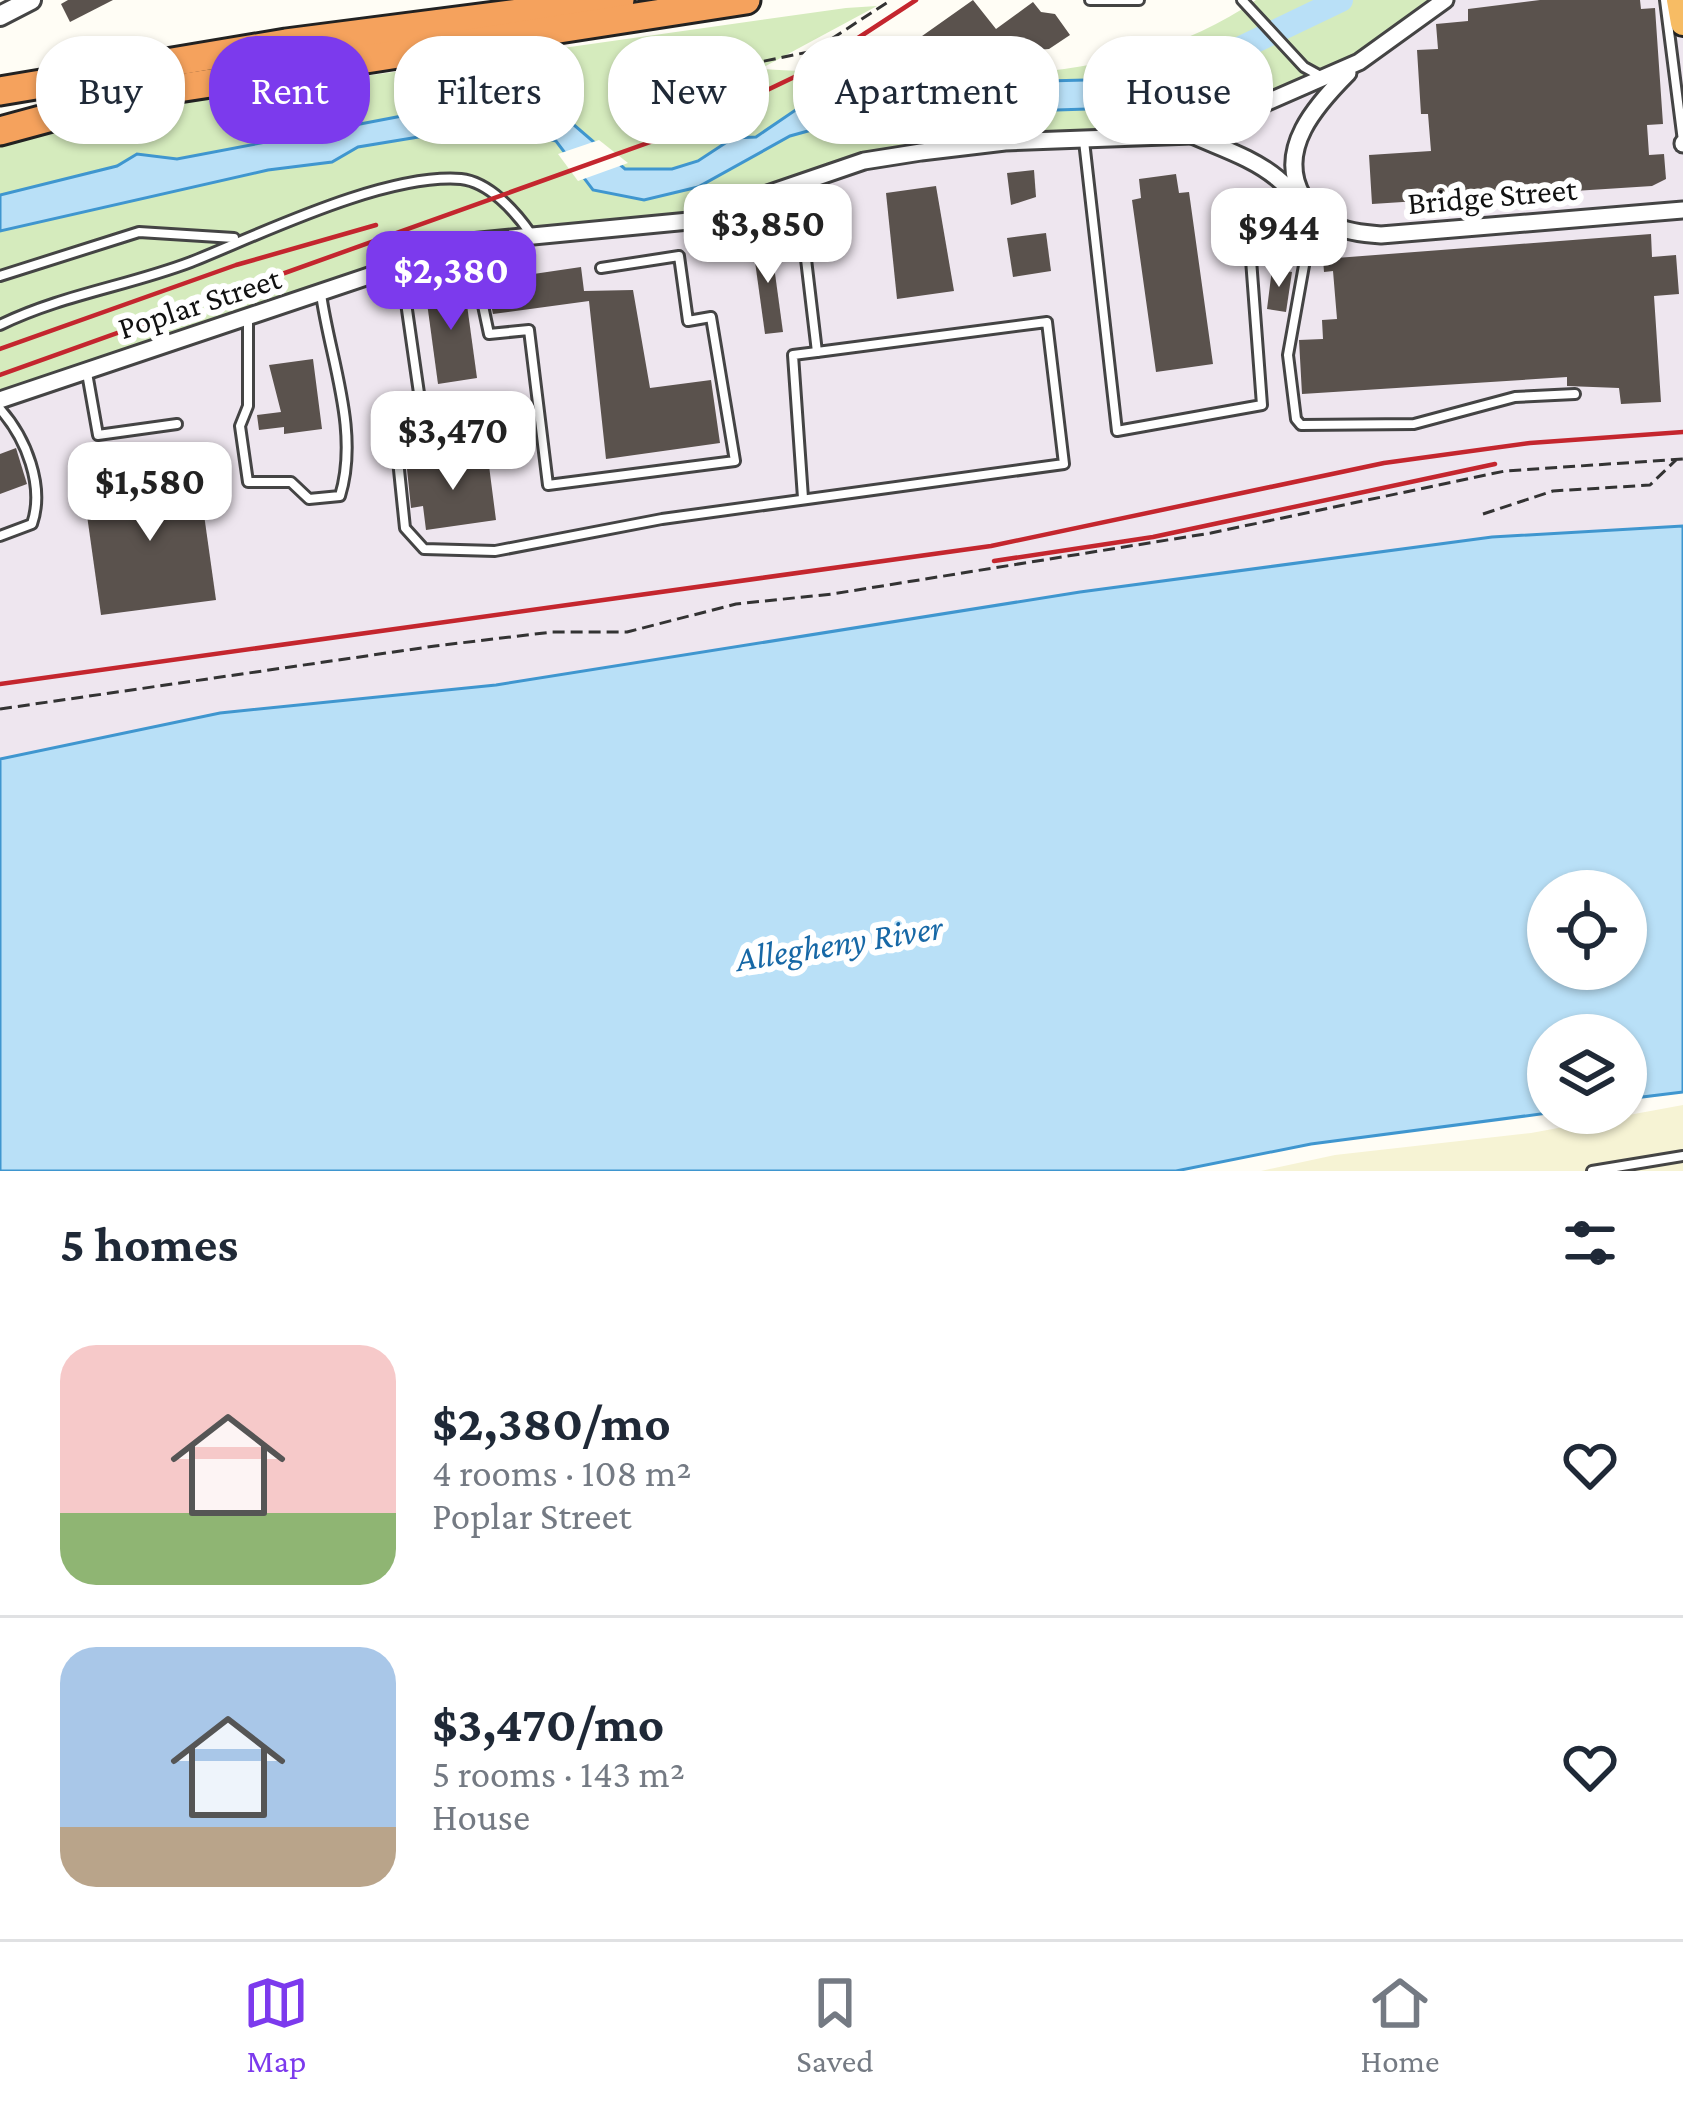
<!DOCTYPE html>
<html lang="en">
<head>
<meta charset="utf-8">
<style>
	:root { --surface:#fff; --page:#f2f2f3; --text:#1f2937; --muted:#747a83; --line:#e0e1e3; --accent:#7c3aed }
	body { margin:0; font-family:"Crimson Pro",serif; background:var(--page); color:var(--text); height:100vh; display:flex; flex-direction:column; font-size:45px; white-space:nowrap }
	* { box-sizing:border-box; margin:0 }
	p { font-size:39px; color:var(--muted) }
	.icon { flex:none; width:66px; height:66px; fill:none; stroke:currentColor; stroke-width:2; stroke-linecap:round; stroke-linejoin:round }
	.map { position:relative; height:1171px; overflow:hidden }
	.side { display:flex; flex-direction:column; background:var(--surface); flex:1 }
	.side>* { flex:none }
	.hud { position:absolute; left:36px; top:36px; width:1611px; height:108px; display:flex; gap:24px }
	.fabs { position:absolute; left:1527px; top:870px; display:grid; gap:24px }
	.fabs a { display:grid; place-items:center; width:120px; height:120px; border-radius:50%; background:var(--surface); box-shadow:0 3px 9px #0004; font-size:60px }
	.price { position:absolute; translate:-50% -102px; padding:0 27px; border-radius:24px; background:#fff; color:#222; font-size:39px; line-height:78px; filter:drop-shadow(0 3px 6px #0008) }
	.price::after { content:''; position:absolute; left:50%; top:72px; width:36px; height:27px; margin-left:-18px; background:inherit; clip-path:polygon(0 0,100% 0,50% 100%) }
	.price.on { background:var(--accent); color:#fff }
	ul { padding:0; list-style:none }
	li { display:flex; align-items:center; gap:36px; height:300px; padding:0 60px }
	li+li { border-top:3px solid var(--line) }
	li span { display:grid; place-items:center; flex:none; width:336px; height:240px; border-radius:36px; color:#555 }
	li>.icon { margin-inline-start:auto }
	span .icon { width:144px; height:144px; fill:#fffc; stroke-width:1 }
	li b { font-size:51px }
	h2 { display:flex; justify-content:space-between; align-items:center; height:144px; padding:0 60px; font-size:51px }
	.chip { padding:0 42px; border-radius:48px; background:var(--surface); box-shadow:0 3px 9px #0004; font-size:42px; line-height:108px }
	.chip.on { background:var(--accent); color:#fff }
	.tabs { display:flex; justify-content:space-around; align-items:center; height:168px; border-top:3px solid var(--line); background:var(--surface); font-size:33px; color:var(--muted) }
	.tabs a { display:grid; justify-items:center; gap:6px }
	.tabs .on { color:var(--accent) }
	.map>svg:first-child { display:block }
	.industrial { fill:#eee6ef }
	.farmland { fill:#f6f3d4 }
	.green { fill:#d5ebbd }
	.water { fill:#b9e0f7; stroke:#3f96cf; stroke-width:3; fill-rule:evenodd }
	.pier { fill:#fffdf5 }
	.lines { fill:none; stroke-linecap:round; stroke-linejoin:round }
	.river { stroke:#b9e0f7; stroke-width:24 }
	.building { fill:#5a524d }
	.service-casing { stroke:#444; stroke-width:14 }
	.minor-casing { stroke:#444; stroke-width:21 }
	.tertiary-casing { stroke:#444; stroke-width:24 }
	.trunk-casing { stroke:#222; stroke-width:30 }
	.motorway-casing { stroke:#222; stroke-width:33 }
	.path { stroke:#333; stroke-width:3; stroke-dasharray:12 6; stroke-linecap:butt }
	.service { stroke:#fff; stroke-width:8 }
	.minor { stroke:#fff; stroke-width:15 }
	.tertiary { stroke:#fff; stroke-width:18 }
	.trunk { stroke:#f7bc64; stroke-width:24 }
	.motorway { stroke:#f5a25d; stroke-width:27 }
	.rail { stroke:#c4262e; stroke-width:4.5 }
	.labels { text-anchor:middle; stroke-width:12; stroke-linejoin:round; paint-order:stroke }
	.street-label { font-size:33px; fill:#111; stroke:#fff }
	.water-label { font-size:36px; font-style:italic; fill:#1768a6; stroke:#fff }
</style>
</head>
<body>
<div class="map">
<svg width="1683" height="1171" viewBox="0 0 1683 1171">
	<rect width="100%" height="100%" fill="#fffdf5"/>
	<!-- industrial -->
	<path class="industrial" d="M 1412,0 L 1683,0 L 1683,526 L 1492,537 L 1080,592 L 496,685 L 220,713 L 0,759 L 0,400 L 382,261 Z"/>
	<!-- farmland -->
	<path class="farmland" d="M 1683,1105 L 1683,1171 L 1261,1171 L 1335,1155 L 1531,1133 Z"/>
	<!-- green -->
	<path class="green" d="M 1256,0 L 1445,0 L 1359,62 L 1192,135 L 921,152 L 689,221 L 470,242 L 0,400 L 0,144 L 117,111 L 846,8 L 877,6 L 760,69 C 921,77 1117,97 1256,0 Z"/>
	<!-- water -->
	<g class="water">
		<path d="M 1153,72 L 1151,107 L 862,116 L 790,136 L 698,187 L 644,200 L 593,190 L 556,141 L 497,124 L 358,147 L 332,162 L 268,170 L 0,231 L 0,195 L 117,166 L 137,154 L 177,159 L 512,95 L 537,99 L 559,112 L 625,169 L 672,169 L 698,161 L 733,138 L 756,137 L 797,109 L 847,93 L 932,84 L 1126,79 Z"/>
		<path d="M 1683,526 L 1683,1092 L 1626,1099 L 1626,1035 L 1548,1035 L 1548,1113 L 1311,1144 L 1176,1171 L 0,1171 L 0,759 L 220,713 L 496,685 L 1080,592 L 1492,537 ZM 1548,891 L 1626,891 L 1626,969 L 1548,969 Z"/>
	</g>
	<!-- pier -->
	<path class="pier" d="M 599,140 L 628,163 L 578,181 L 558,154 Z"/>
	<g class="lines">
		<!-- river -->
		<path class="river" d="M 1118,91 L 1151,91 L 1341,0"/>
	</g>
	<!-- building -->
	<g class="building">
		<path d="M 68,0 L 113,0 L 70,22 L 61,4 Z"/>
		<path d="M 973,0 L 996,29 L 1033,2 L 1041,12 L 1055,14 L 1070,35 L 1049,49 L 1014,52 L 1010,46 L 960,70 L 912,74 L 898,53 Z"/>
		<path d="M 1540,0 L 1640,0 L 1641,9 L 1655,8 L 1663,124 L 1647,125 L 1649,155 L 1664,154 L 1666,179 L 1652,186 L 1372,204 L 1369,155 L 1431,151 L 1428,114 L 1421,114 L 1417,50 L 1438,49 L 1436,24 L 1468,21 L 1468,9 Z"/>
		<path d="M 1034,170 L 1036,197 L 1011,205 L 1007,173 Z"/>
		<path d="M 1176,174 L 1179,193 L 1189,192 L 1213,364 L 1156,372 L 1132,200 L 1141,198 L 1139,179 Z"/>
		<path d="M 936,186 L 954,291 L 897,299 L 886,193 Z"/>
		<path d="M 1046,233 L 1051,271 L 1013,277 L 1007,238 Z"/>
		<path d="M 1651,234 L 1652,257 L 1676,255 L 1679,294 L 1654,296 L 1661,402 L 1621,404 L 1619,388 L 1567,386 L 1567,377 L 1302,394 L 1299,340 L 1323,339 L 1322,320 L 1337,319 L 1333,271 L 1324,272 L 1323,259 Z"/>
		<path d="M 770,237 L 783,332 L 765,334 L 752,240 Z"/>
		<path d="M 581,267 L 584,291 L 633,290 L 650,388 L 711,380 L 720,443 L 606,459 L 589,301 L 493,314 L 486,281 Z"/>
		<path d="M 1272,269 L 1292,272 L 1286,312 L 1267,309 Z"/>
		<path d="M 464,283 L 477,378 L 438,384 L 425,288 Z"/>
		<path d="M 313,359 L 322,429 L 284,434 L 284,427 L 259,430 L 257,415 L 281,412 L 269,365 Z"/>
		<path d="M 16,448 L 27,484 L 0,494 L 0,454 Z"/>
		<path d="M 488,458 L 496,520 L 426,530 L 423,506 L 411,508 L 407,469 Z"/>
		<path d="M 198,472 L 216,600 L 101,615 L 83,487 Z"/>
	</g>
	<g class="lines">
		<defs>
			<g id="service">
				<path d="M 1090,0 L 1139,0"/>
				<path d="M 1242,0 L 1304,67 L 1324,78"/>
				<path d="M 1665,0 L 1683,141"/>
				<path d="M 1084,141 L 1117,431 L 1262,405 L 1249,233 L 1284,185"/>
				<path d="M 1313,215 L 1288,355 L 1296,419 L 1301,425 L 1414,424 L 1515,397 L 1575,394"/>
				<path d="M 470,244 L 489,334 L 529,330 L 548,485 L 735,461 L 711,317 L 688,321 L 679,256 L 601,268"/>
				<path d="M 401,268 L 424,428 L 398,460 L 405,528 L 424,549 L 495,551 L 662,519 L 1064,464 L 1047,322 L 817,352 L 801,217"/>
				<path d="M 0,276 L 139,232 L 234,238"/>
				<path d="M 248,319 L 248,406 L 240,426 L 248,482 L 291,482 L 309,499 L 340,496 C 360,431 330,359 321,294"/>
				<path d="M 0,325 C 61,295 128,286 191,262 C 261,234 385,173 461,179 C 489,182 515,211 531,234"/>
				<path d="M 87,373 L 98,435 L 177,424"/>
				<path d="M 0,409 C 26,438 45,486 32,524 L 0,536"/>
				<path d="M 803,498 L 793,355 L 817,352"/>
				<path d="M 1592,1171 L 1683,1156"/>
			</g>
			<g id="minor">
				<path d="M 1192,135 C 1221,148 1253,158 1277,178 C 1321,215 1319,231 1381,235 L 1683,210"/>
				<path d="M 1683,143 L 1683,144"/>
				<path d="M 1303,197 C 1275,150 1317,104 1348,73"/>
				<path d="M 0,400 L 470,242 L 689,221 L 864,161 L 921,152 L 1005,142 L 1192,135 L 1359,62 L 1445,0"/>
			</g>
			<path id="tertiary" d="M 0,16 L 31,0"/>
			<path id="trunk" d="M 1679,0 L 1683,23"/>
			<g id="motorway">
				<path d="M 0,91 L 286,43 L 620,0"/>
				<path d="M 0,131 L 133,95 L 746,0"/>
			</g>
		</defs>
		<!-- service casing -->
		<use href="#service" class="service-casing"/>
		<!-- minor casing -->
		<use href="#minor" class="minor-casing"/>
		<!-- tertiary casing -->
		<use href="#tertiary" class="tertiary-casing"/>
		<!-- trunk casing -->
		<use href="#trunk" class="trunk-casing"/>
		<!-- motorway casing -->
		<use href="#motorway" class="motorway-casing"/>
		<!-- path -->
		<g class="path">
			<path d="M 711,72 L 813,51 L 891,0"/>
			<path d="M 1483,514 L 1553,491 L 1650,485 L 1676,460"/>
			<path d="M 0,709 L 435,646 L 552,632 L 627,632 L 736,604 L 832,594 L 1211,533 L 1505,471 L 1683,459"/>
		</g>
		<!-- service -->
		<use href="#service" class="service"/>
		<!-- minor -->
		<use href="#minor" class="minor"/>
		<!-- tertiary -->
		<use href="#tertiary" class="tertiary"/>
		<!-- trunk -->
		<use href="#trunk" class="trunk"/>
		<!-- motorway -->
		<use href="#motorway" class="motorway"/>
		<!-- rail -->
		<g class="rail">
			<path d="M 0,349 L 236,265 L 376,225"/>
			<path d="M 0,375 L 681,131 L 809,70 L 916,0"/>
			<path d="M 994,561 L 1153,537 L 1495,464"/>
			<path d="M 0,684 L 991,546 L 1384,463 L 1530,443 L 1683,432"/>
		</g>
	</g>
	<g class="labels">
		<!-- street labels -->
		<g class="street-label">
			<text transform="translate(1492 195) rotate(-5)" y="12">Bridge Street</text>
			<text transform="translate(199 302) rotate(-18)" y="12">Poplar Street</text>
		</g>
		<!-- water labels -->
		<g class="water-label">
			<text transform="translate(839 942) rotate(-9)" y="13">Allegheny River</text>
		</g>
	</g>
</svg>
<div class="fabs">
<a><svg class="icon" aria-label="locate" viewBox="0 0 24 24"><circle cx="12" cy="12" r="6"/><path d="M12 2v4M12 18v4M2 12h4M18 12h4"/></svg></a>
<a><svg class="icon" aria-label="layers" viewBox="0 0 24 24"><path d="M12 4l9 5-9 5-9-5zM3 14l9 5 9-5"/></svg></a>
</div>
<b class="price" style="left:768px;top:286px">$3,850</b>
<b class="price" style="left:1279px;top:290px">$944</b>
<b class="price on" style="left:451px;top:333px">$2,380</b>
<b class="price" style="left:453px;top:493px">$3,470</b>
<b class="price" style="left:150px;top:544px">$1,580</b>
<div class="hud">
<a class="chip">Buy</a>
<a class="chip on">Rent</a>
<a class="chip">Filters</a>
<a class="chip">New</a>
<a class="chip">Apartment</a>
<a class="chip">House</a>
</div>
</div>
<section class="side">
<h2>5 homes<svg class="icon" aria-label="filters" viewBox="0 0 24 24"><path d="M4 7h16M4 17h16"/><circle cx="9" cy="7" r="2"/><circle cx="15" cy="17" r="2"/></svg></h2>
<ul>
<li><span style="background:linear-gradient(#f6c9c9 70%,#8fb573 0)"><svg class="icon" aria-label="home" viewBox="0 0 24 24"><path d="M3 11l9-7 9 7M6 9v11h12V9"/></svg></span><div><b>$2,380/mo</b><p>4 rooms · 108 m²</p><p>Poplar Street</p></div><svg class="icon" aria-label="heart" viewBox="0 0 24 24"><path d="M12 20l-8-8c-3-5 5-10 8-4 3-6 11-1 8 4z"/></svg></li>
<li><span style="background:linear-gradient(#a9c7e8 75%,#b9a48a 0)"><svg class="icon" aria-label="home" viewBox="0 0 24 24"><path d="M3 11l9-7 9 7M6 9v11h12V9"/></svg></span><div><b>$3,470/mo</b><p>5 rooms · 143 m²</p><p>House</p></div><svg class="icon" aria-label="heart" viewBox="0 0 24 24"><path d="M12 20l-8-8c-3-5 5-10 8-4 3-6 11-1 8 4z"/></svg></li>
</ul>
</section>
<nav class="tabs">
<a class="on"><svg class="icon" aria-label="map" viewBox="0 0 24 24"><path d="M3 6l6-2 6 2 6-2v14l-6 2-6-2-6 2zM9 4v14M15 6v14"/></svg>Map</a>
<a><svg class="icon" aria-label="saved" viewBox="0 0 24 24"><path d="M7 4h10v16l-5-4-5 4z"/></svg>Saved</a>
<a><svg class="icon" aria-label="home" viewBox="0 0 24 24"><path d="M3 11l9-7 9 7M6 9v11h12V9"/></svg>Home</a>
</nav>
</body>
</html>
